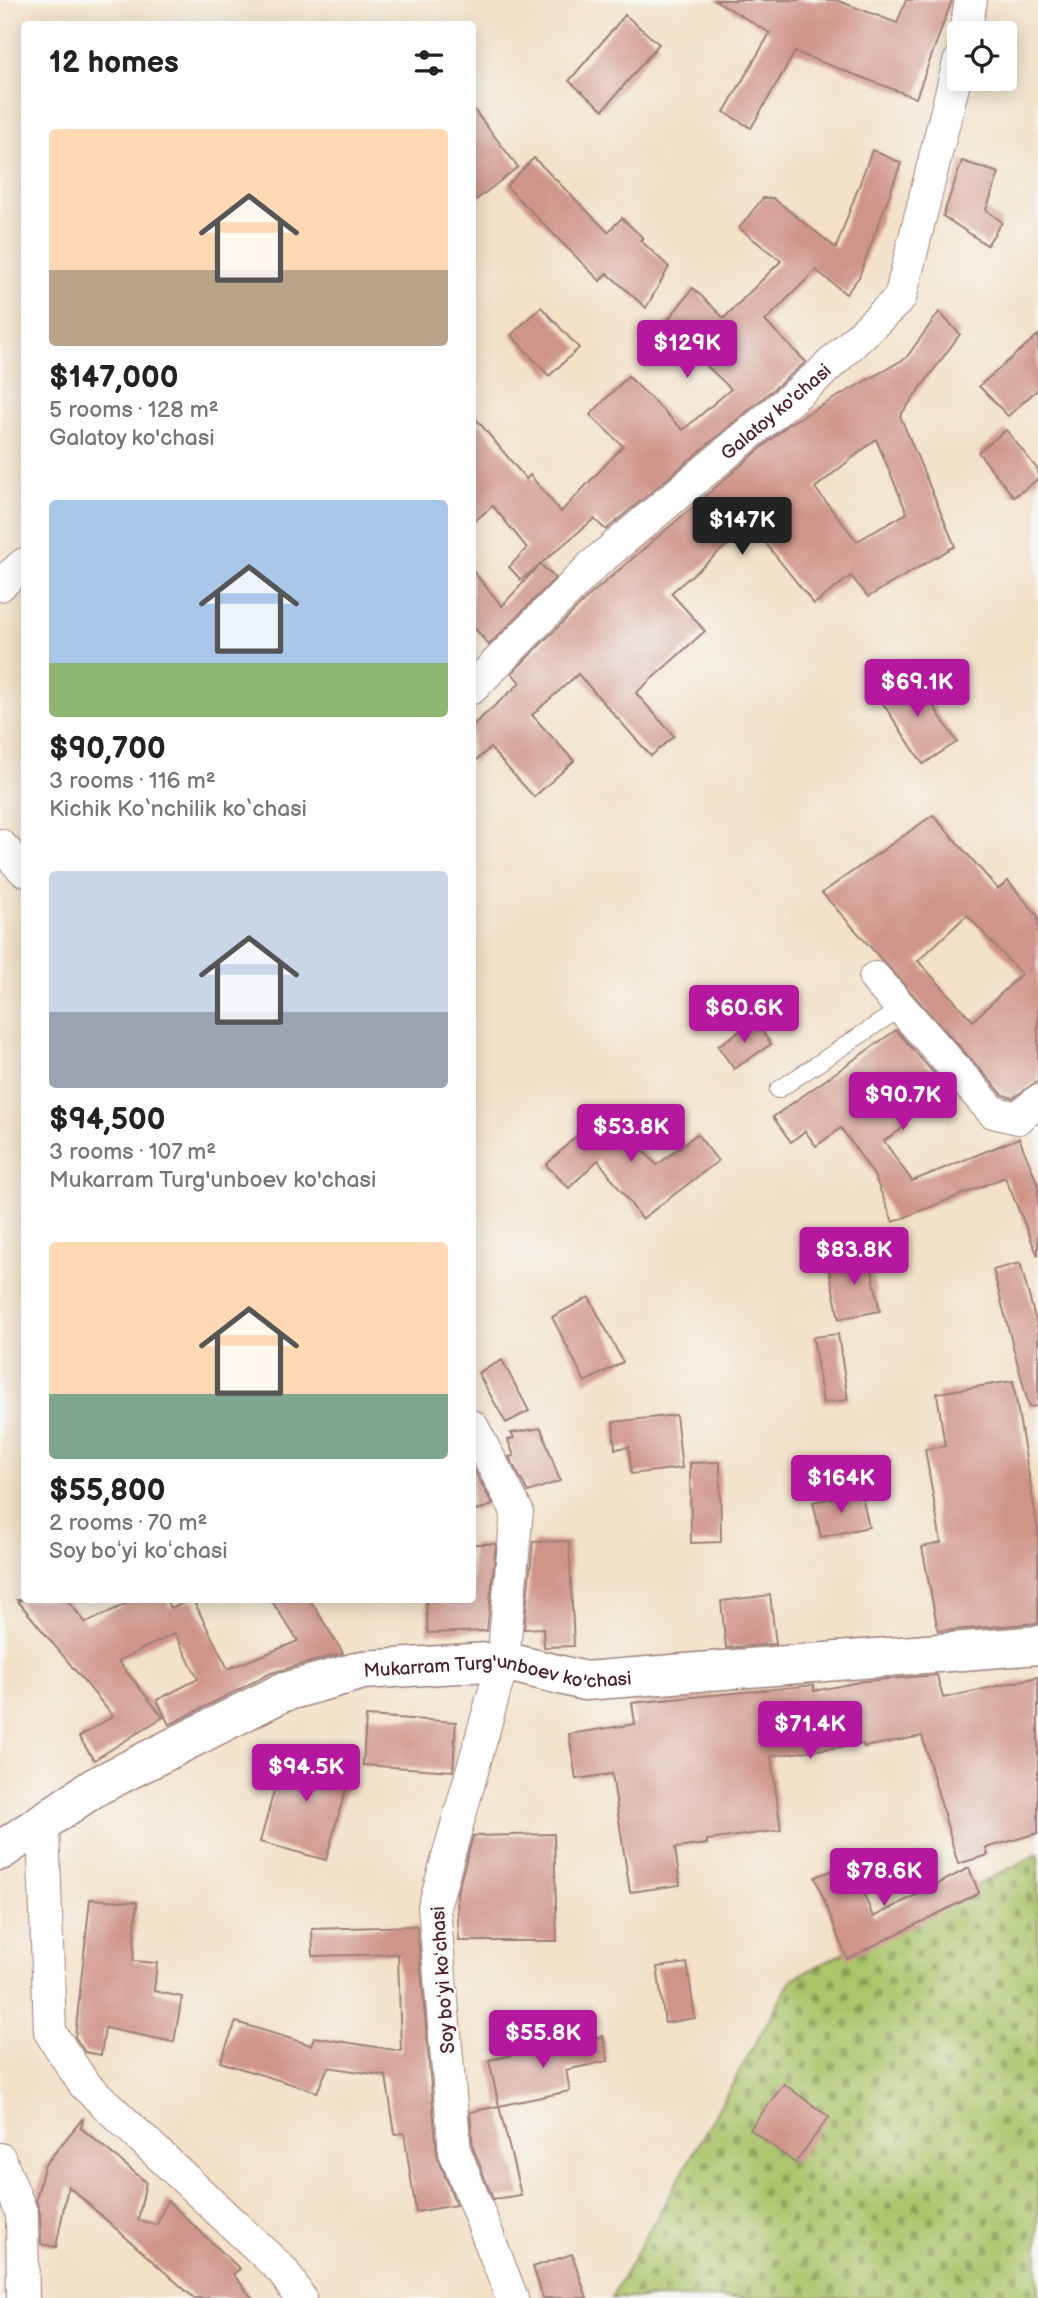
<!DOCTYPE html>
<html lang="en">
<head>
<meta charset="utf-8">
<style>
	:root { --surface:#fff; --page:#f6f6f6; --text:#222; --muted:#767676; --accent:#b5179e }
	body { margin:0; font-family:"Balsamiq Sans",sans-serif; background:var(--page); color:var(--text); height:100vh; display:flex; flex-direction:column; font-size:26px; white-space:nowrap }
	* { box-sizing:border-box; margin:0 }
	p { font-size:23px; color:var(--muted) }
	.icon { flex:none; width:38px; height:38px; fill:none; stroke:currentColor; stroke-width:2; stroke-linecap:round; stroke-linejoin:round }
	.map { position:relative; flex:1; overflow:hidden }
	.details { position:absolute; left:21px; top:21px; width:455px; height:1582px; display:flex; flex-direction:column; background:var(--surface); border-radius:7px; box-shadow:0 4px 18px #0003 }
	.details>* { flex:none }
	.buttons { position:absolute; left:947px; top:21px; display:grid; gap:14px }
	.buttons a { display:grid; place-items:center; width:70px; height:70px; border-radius:7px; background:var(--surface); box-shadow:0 4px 18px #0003; font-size:35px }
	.price { position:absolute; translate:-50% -60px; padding:0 16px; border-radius:7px; background:var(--accent); color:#fff; font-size:23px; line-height:46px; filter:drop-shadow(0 2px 4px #0008) }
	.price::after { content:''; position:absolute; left:50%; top:42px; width:21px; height:16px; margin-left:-10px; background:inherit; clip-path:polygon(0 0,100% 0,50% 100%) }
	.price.selected { background:#222; color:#fff }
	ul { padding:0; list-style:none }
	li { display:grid; align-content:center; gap:14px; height:371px; padding:0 28px }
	li span { display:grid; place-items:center; height:217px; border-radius:7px; color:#555 }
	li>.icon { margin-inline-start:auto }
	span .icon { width:126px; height:126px; fill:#fffc; stroke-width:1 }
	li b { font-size:30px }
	h2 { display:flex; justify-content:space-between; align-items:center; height:84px; padding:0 28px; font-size:30px }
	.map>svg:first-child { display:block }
	.cemetery { fill:url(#cemetery-stones); stroke:#7a724b; stroke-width:2 }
	.building { fill:#d0958a; fill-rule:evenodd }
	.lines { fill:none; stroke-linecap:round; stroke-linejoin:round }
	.service-casing { stroke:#9e807a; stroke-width:18 }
	.minor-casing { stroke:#9e807a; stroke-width:34 }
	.tertiary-casing { stroke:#9e807a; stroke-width:41 }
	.service { stroke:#fff; stroke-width:16 }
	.minor { stroke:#fff; stroke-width:32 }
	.tertiary { stroke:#fff; stroke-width:38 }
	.labels { text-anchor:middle; stroke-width:5; stroke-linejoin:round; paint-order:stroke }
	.street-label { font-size:19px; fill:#4a1f2b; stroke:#f6f6f2 }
</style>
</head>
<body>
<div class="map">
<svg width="1038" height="2298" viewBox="0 0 1038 2298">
	<defs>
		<pattern id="cemetery-stones" width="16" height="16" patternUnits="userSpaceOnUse" patternTransform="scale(1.75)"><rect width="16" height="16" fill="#aac56b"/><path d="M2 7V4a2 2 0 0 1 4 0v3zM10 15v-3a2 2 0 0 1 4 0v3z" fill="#8c9f58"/></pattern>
	</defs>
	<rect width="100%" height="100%" fill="#f6f6f2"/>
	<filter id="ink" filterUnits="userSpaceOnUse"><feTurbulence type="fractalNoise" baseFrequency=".0143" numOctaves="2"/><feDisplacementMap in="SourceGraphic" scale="14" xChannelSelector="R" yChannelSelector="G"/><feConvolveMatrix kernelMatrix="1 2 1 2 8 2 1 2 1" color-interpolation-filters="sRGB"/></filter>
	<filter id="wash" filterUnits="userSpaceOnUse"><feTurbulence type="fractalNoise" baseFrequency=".00686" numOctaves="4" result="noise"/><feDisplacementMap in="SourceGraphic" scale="28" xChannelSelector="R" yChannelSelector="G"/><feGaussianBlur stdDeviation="1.57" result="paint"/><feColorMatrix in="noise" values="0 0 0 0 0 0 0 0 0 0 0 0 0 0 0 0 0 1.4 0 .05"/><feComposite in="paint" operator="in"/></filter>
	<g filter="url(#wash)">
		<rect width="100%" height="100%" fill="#f3e1c8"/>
		<!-- cemetery -->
		<path class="cemetery" d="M 1038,1854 L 1038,2298 L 611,2298 L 792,1979 Z"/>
		<g id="blocks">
			<!-- building -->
			<g class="building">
				<path d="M 715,0 L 836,0 L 897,23 L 906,0 L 952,0 L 916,98 L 795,52 L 751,128 L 724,112 L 770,33 Z"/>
				<path d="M 625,15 L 659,44 L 603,110 L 569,81 Z"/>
				<path d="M 472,107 L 518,167 L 472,203 Z"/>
				<path d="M 872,150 L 901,163 L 859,277 L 846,294 L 816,270 L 765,321 L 806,362 L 606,530 L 594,519 L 521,580 L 509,567 L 527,548 L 493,506 L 472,523 L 472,414 L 526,479 L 530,475 L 561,512 L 623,446 L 590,415 L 628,376 L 683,430 L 731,389 L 664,325 L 693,288 L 724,318 L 781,261 L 739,228 L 763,198 L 773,198 L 836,248 Z"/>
				<path d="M 534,158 L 608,232 L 622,218 L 643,238 L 640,240 L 669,267 L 646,308 L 607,273 L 600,281 L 506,186 Z"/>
				<path d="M 962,161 L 999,173 L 986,210 L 1002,222 L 987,245 L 943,216 Z"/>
				<path d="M 541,307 L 579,348 L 549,376 L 511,335 Z"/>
				<path d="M 939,312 L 960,334 L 900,416 L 955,546 L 868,597 L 851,576 L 814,604 L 751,525 L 671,593 L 705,631 L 636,693 L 674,736 L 651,756 L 578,674 L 532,715 L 574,761 L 534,797 L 490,748 L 472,764 L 472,726 L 520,683 L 512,673 L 590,595 L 789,424 L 906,358 ZM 876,439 L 907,513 L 857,541 L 815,488 Z"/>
				<path d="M 1038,335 L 1038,389 L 1008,416 L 979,386 Z"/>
				<path d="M 1006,430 L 1038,470 L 1038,479 L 1014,497 L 978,452 Z"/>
				<path d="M 540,564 L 555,578 L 489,645 L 472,625 L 472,570 L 502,606 Z"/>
				<path d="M 912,673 L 957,742 L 923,764 L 878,696 Z"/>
				<path d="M 933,815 L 998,889 L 1008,881 L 1038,916 L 1038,1081 L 1013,1098 L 1003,1095 L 822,893 ZM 967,915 L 1021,974 L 973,1021 L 918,961 Z"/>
				<path d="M 755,1021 L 771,1044 L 734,1069 L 718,1046 Z"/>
				<path d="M 896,1030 L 946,1087 L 905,1121 L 907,1125 L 884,1141 L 912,1181 L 1019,1138 L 1038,1185 L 1038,1256 L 1005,1177 L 893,1222 L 874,1175 L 841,1128 L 816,1146 L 805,1131 L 791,1142 L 773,1117 Z"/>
				<path d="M 603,1110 L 657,1165 L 697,1134 L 718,1161 L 642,1219 L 598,1160 L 569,1188 L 546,1165 Z"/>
				<path d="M 869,1255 L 880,1311 L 839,1319 L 828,1264 Z"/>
				<path d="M 1020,1263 L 1038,1329 L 1038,1406 L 1029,1407 L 993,1270 Z"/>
				<path d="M 589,1297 L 623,1362 L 585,1382 L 552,1317 Z"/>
				<path d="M 838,1334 L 848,1400 L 823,1403 L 813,1337 Z"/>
				<path d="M 502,1360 L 529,1411 L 506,1423 L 478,1373 Z"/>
				<path d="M 1013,1381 L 1038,1530 L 1038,1623 L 938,1631 L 922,1547 L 941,1543 L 925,1449 L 945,1446 L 937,1393 Z"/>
				<path d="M 676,1415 L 682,1468 L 631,1474 L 629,1447 L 615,1449 L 613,1422 Z"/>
				<path d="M 541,1428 L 560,1481 L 528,1492 L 509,1457 L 514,1456 L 508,1440 L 514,1438 L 511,1433 Z"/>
				<path d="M 720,1462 L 721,1542 L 691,1543 L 690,1463 Z"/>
				<path d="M 472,1466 L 493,1505 L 472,1512 Z"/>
				<path d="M 861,1492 L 869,1527 L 821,1537 L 813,1502 Z"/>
				<path d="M 569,1541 L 574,1646 L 544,1647 L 543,1628 L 524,1629 L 533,1542 Z"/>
				<path d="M 472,1544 L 496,1544 L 487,1631 L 428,1633 L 426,1600 L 472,1600 Z"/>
				<path d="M 770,1595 L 776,1644 L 726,1648 L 721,1601 Z"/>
				<path d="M 17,1600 L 67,1600 L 86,1623 L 134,1600 L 166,1600 L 170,1608 L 193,1600 L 228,1669 L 298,1641 L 271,1600 L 310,1600 L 343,1653 L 271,1673 L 169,1725 L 157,1700 L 198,1679 L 175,1633 L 118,1661 L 163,1717 L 94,1760 L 79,1737 L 113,1716 Z"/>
				<path d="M 937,1675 L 943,1698 L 1038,1677 L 1038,1833 L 986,1848 L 988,1855 L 958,1864 L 922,1736 L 864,1747 L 863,1744 L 771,1756 L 781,1830 L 707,1840 L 707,1844 L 675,1848 L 680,1885 L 630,1892 L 612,1774 L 576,1779 L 569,1734 L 635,1724 L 632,1703 L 814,1685 L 814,1691 L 864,1681 Z"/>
				<path d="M 366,1716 L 456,1722 L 453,1771 L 363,1765 Z"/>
				<path d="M 286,1747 L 352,1766 L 326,1860 L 260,1842 Z"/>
				<path d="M 554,1834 L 557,1941 L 459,1941 L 457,1893 L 473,1836 Z"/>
				<path d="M 852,1863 L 873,1917 L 969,1868 L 979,1893 L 847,1959 L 815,1877 Z"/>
				<path d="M 90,1899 L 137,1902 L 133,1961 L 157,1963 L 154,1991 L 182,1997 L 174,2042 L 105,2028 L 101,2055 L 85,2052 L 75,2037 Z"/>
				<path d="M 417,1926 L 437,2154 L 456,2205 L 416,2212 L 404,2133 L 395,2134 L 386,2076 L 328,2067 L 317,2092 L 220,2062 L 236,2022 L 311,2045 L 314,2037 L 401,2051 L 398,1954 L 313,1956 L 312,1929 Z"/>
				<path d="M 687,1963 L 695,2018 L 665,2023 L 657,1967 Z"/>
				<path d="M 603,2036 L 608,2061 L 566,2070 L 570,2091 L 499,2106 L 489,2060 Z"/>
				<path d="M 784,2084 L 829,2117 L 795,2163 L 750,2129 Z"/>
				<path d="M 499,2106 L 521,2195 L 493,2199 L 473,2148 L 470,2112 Z"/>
				<path d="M 83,2118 L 81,2128 L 146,2182 L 138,2220 L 157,2225 L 167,2200 L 240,2269 L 233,2274 L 252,2298 L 194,2298 L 68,2186 L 56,2247 L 41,2244 L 40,2214 L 36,2200 L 44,2166 Z"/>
				<path d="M 572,2254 L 587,2298 L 543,2298 L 533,2267 Z"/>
			</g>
		</g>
	</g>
	<g filter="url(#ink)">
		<use href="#blocks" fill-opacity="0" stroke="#9e807a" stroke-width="2"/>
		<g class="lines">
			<defs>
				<path id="service" d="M 778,1090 L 901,1008"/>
				<g id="minor">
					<path d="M 965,33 L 971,0"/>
					<path d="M 0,585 L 24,564"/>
					<path id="s1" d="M 472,688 L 593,565 L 819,375 L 900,298 L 959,62"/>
					<path d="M 0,845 L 24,870"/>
					<path d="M 875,978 L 993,1112 L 1018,1118 L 1038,1101"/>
					<path d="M 472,1426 L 517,1511 L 503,1661 L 434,1907 L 455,2152 L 512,2298"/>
					<path d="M 43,1825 L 50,2032 L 84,2084 L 283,2271 L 300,2298"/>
					<path d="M 0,2159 L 22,2214 L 23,2298"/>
				</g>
				<g id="tertiary">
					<path id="s2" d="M 0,1851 L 95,1787 L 281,1693 L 363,1670 L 503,1661 L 585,1681 L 1038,1645"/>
				</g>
			</defs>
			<!-- service casing -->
			<use href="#service" class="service-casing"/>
			<!-- minor casing -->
			<use href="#minor" class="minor-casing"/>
			<!-- tertiary casing -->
			<use href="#tertiary" class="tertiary-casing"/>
			<!-- service -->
			<use href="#service" class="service"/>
			<!-- minor -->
			<use href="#minor" class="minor"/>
			<!-- tertiary -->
			<use href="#tertiary" class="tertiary"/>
		</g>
	</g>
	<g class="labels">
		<!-- street labels -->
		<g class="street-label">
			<text dy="7" stroke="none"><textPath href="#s1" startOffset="411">Galatoy ko'chasi</textPath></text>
			<text dy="7" stroke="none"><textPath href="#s2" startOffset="544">Mukarram Turg'unboev ko'chasi</textPath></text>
			<text transform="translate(442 1980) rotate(-94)" y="7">Soy boʻyi koʻchasi</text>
		</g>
	</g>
</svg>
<div class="buttons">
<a><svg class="icon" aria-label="locate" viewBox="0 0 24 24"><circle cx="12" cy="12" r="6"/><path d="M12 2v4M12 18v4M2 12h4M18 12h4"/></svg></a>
</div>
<b class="price" style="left:687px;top:380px">$129K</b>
<b class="price selected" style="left:742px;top:557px">$147K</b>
<b class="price" style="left:917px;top:719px">$69.1K</b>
<b class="price" style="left:744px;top:1045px">$60.6K</b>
<b class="price" style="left:903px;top:1132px">$90.7K</b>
<b class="price" style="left:631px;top:1164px">$53.8K</b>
<b class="price" style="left:854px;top:1287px">$83.8K</b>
<b class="price" style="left:841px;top:1515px">$164K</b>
<b class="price" style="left:810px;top:1761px">$71.4K</b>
<b class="price" style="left:306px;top:1804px">$94.5K</b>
<b class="price" style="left:884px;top:1908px">$78.6K</b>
<b class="price" style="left:543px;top:2070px">$55.8K</b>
<section class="details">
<h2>12 homes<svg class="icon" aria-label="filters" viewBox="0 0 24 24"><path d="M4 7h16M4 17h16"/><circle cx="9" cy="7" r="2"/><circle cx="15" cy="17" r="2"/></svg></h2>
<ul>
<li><span style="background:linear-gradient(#ffd9b3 65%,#b9a48a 0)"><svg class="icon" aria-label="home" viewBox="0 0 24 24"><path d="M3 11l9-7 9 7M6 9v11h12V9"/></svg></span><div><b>$147,000</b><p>5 rooms · 128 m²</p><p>Galatoy ko'chasi</p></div></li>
<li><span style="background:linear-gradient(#a9c7e8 75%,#8fb573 0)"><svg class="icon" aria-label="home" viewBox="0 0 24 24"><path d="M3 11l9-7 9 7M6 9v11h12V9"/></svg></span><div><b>$90,700</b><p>3 rooms · 116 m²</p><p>Kichik Ko‘nchilik ko‘chasi</p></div></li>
<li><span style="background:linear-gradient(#c9d6e8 65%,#9aa5b1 0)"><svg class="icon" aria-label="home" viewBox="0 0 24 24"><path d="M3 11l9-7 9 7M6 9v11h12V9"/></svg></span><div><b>$94,500</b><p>3 rooms · 107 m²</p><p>Mukarram Turg'unboev ko'chasi</p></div></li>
<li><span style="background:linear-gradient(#ffd9b3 70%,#7fa58c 0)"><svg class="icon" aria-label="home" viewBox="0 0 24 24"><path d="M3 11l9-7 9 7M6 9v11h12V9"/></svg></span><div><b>$55,800</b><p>2 rooms · 70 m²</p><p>Soy boʻyi koʻchasi</p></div></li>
</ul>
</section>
</div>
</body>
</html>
